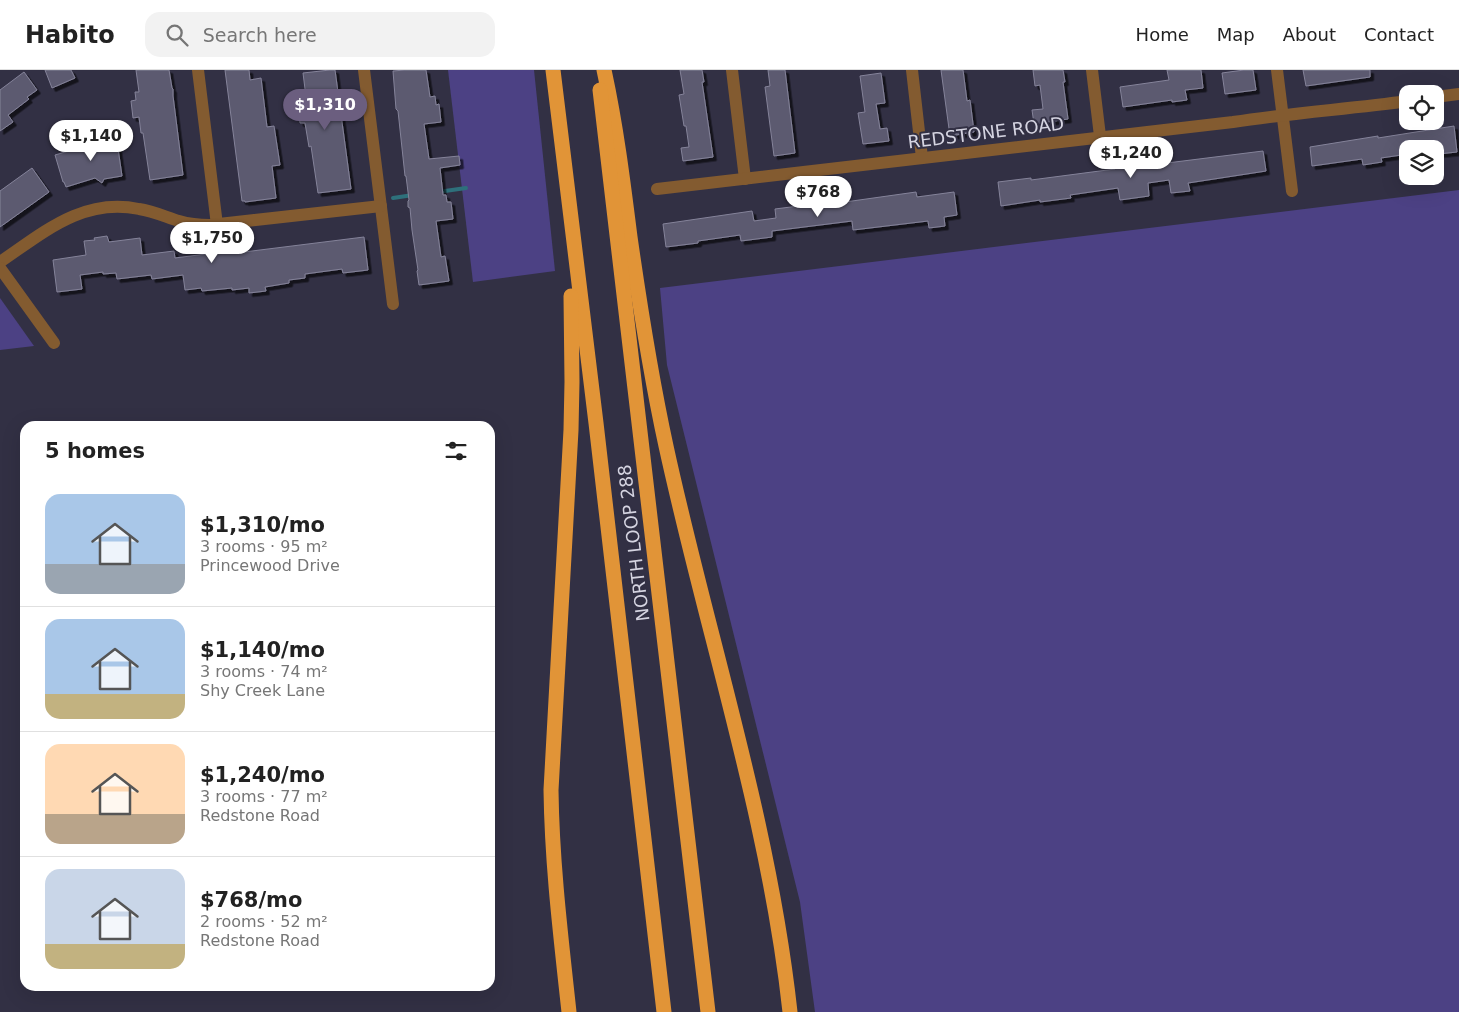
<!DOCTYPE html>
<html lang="en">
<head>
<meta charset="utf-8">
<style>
	:root { --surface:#fff; --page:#f2f2f2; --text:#222; --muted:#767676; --line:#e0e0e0; --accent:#6b5e7f }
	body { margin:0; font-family:"DejaVu Sans",sans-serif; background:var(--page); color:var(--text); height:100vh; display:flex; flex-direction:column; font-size:19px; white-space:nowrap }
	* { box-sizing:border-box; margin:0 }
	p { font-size:16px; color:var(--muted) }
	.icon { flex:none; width:28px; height:28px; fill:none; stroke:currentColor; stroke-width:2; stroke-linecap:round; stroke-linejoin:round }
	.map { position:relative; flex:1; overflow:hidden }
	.side { position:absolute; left:20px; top:351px; width:475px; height:570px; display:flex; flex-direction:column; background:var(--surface); border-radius:15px; box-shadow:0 5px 20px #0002 }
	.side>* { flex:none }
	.fabs { position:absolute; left:1399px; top:15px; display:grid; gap:10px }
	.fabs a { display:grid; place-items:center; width:45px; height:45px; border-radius:10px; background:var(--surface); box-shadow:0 5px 20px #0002; font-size:25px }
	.price { position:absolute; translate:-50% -42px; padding:0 11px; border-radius:18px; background:#fff; color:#222; font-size:16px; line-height:32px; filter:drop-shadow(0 1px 2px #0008) }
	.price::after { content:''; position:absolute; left:50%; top:30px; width:15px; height:11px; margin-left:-8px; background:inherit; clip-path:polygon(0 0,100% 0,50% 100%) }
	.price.on { background:var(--accent); color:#fff }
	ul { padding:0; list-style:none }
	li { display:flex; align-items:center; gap:15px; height:125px; padding:0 25px }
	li+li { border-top:1px solid var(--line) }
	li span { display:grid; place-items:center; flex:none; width:140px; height:100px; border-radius:15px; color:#555 }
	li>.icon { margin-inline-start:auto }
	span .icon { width:60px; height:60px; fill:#fffc; stroke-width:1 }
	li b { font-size:21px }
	h2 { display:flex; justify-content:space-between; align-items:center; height:60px; padding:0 25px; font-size:21px }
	header { display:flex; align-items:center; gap:30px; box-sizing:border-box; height:70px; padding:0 25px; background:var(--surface); border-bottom:1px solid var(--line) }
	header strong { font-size:24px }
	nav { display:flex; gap:28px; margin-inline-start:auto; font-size:18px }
	.search { width:350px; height:45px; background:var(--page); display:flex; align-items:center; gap:12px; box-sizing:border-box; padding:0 18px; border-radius:15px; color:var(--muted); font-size:19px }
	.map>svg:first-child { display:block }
	.green { fill:#4c4184 }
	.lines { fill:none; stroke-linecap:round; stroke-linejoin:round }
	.stream { stroke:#2e707b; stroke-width:4 }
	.building { fill:#5b5a6f; stroke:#85839a; filter:url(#shadow) }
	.minor { stroke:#835b30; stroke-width:12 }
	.motorway { stroke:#e19437; stroke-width:15 }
	.labels { text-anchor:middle; stroke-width:4; stroke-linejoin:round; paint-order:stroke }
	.street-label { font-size:18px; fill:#d5d4e1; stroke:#323044 }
</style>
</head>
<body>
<header>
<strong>Habito</strong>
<div class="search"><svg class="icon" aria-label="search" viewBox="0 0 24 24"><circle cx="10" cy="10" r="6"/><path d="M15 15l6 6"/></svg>Search here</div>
<nav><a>Home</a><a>Map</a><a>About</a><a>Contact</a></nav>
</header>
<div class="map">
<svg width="1459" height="942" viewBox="0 0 1459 942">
	<defs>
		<filter id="shadow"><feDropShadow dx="3.5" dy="3.5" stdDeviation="0" flood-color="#0009"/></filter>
	</defs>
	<rect width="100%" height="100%" fill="#323044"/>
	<!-- green -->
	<g class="green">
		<path d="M 448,0 L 534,0 L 555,201 L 473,212 Z"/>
		<path d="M 1459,120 L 1459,942 L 815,942 L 800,832 L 667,295 L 660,218 Z"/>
		<path d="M 0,228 L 34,276 L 0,280 Z"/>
	</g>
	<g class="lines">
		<!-- stream -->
		<g class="stream">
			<path d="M 438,122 L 466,118"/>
			<path d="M 393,128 L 413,125"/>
		</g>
	</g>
	<!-- building -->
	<g class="building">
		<path d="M 45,0 L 71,0 L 75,8 L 52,18 Z"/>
		<path d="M 136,0 L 169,0 L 172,18 L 173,19 L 173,26 L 183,105 L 150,110 L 143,63 L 141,63 L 139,47 L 133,48 L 131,31 L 136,30 L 135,22 L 139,22 Z"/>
		<path d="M 225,0 L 249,0 L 250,10 L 261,8 L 267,57 L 274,56 L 280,95 L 272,96 L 276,128 L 245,132 L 245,131 L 242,131 Z"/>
		<path d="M 330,0 L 335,0 L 351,119 L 318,123 L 311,76 L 309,77 L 305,53 L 300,53 L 298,36 L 307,35 L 303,3 Z"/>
		<path d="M 405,0 L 426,0 L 430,27 L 435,26 L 436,35 L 439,34 L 441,52 L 424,54 L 429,89 L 459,86 L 460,95 L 440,98 L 443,125 L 446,125 L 447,132 L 451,132 L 453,149 L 436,151 L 441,187 L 445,186 L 449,211 L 419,215 L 417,201 L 418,200 L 412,160 L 410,138 L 408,137 L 408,131 L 409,130 L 406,106 L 405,106 L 398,41 L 396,39 L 393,1 Z"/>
		<path d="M 680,0 L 702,0 L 704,12 L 702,12 L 713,87 L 683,91 L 681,78 L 689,77 L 686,56 L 684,56 L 679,25 L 684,24 Z"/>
		<path d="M 768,0 L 785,0 L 795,83 L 774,86 L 765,17 L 770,16 Z"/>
		<path d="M 941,0 L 963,0 L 967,31 L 970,30 L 974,62 L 950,66 Z"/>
		<path d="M 1033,0 L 1063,0 L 1065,12 L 1063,12 L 1068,49 L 1034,54 L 1032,40 L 1043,39 L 1040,15 L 1035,16 Z"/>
		<path d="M 1167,0 L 1201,0 L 1203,18 L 1185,20 L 1187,30 L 1172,32 L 1172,30 L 1123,37 L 1120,17 L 1169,10 Z"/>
		<path d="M 1244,0 L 1253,0 L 1256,20 L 1225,24 L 1222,3 Z"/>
		<path d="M 1303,0 L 1370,0 L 1370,7 L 1306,16 Z"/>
		<path d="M 24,2 L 37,20 L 27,27 L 29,29 L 8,45 L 13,52 L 0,61 L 0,20 Z"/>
		<path d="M 881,3 L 885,33 L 876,34 L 880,59 L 887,58 L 889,71 L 863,74 L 858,43 L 865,42 L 860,6 Z"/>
		<path d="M 1454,56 L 1457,82 L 1438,84 L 1438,79 L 1408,79 L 1408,84 L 1381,88 L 1382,92 L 1363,95 L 1362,89 L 1312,96 L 1310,77 L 1378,66 L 1378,68 Z"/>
		<path d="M 116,65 L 122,106 L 104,109 L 102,113 L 95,108 L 66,117 L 64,112 L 63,112 L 55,85 L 99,72 L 99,68 Z"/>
		<path d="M 1263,81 L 1266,101 L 1188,113 L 1190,121 L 1171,123 L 1169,110 L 1148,113 L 1149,126 L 1120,130 L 1118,118 L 1070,125 L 1071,128 L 1040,132 L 1040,130 L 1001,136 L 998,112 L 1031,108 L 1031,110 L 1115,99 L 1115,97 L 1135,95 L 1135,97 Z"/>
		<path d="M 32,98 L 49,122 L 0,157 L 0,121 Z"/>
		<path d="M 916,122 L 917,127 L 954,122 L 957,145 L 944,147 L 945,156 L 929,158 L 928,151 L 853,160 L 852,151 L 772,161 L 772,167 L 741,171 L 740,165 L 698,171 L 698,173 L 666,177 L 663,154 L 752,141 L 754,151 L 776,148 L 775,139 L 838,131 L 838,133 Z"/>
		<path d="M 107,166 L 109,172 L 140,168 L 142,185 L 174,181 L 175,188 L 206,184 L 236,183 L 364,167 L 368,200 L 343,203 L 342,199 L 305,204 L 305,208 L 289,210 L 289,213 L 265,217 L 266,221 L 249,223 L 249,218 L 232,220 L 232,218 L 202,221 L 201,218 L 185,220 L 183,205 L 152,209 L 151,205 L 117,209 L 116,203 L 103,204 L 103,202 L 80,205 L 82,219 L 57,222 L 53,190 L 86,185 L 84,171 L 95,170 L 94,168 Z"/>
	</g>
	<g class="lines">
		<!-- minor -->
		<g class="minor">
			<path d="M 198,0 L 217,155"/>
			<path d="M 364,0 L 393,234"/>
			<path d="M 732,0 L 745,109"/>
			<path d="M 912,0 L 922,88"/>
			<path d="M 1092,0 L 1100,66"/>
			<path d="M 1277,0 L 1292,121"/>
			<path d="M 1435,27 L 1459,24"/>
			<path d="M 657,119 L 1233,52 C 1291,43 1349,39 1408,31"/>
			<path d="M 0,192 C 43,163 83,127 139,139 C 153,141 166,147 179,151 C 189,154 199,155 210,155 L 381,136"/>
			<path d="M 0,198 L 54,273"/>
		</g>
		<!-- motorway -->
		<g class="motorway">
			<path d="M 553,0 L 596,353 L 664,942"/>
			<path d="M 604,0 C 616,55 623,111 630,167 C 640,237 651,307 666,376 C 707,565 769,749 790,942"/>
			<path d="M 600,20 L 708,942"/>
			<path d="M 569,942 C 561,868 552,795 551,720 L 571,360 L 572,312 L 571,226"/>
		</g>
	</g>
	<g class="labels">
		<!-- street labels -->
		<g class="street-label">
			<text transform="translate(986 63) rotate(-7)" y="6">REDSTONE ROAD</text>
			<text transform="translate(634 473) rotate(-97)" y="6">NORTH LOOP 288</text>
		</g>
	</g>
</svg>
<div class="fabs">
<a><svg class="icon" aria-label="locate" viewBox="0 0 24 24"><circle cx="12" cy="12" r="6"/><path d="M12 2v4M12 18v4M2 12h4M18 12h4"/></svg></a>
<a><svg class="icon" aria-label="layers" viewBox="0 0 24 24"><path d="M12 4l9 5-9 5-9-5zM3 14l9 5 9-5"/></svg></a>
</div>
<b class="price on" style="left:325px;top:61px">$1,310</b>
<b class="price" style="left:91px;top:92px">$1,140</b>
<b class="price" style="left:1131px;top:109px">$1,240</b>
<b class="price" style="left:818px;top:148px">$768</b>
<b class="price" style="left:212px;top:194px">$1,750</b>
<section class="side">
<h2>5 homes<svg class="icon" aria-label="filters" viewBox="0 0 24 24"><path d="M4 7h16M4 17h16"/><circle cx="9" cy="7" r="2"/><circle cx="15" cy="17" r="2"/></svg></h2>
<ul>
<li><span style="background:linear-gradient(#a9c7e8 70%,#9aa5b1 0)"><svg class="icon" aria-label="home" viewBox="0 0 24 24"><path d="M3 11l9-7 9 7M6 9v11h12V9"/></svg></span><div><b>$1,310/mo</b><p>3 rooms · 95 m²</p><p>Princewood Drive</p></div></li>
<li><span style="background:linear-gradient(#a9c7e8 75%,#c2b280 0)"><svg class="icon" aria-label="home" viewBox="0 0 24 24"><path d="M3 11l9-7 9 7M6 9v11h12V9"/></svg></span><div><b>$1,140/mo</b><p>3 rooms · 74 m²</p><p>Shy Creek Lane</p></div></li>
<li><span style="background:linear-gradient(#ffd9b3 70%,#b9a48a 0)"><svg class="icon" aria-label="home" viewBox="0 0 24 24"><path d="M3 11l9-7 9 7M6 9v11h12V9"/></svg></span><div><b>$1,240/mo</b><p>3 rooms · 77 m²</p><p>Redstone Road</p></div></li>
<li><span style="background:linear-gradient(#c9d6e8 75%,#c2b280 0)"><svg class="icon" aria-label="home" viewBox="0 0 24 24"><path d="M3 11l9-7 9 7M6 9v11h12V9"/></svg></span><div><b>$768/mo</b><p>2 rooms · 52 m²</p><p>Redstone Road</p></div></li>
</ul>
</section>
</div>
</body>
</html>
